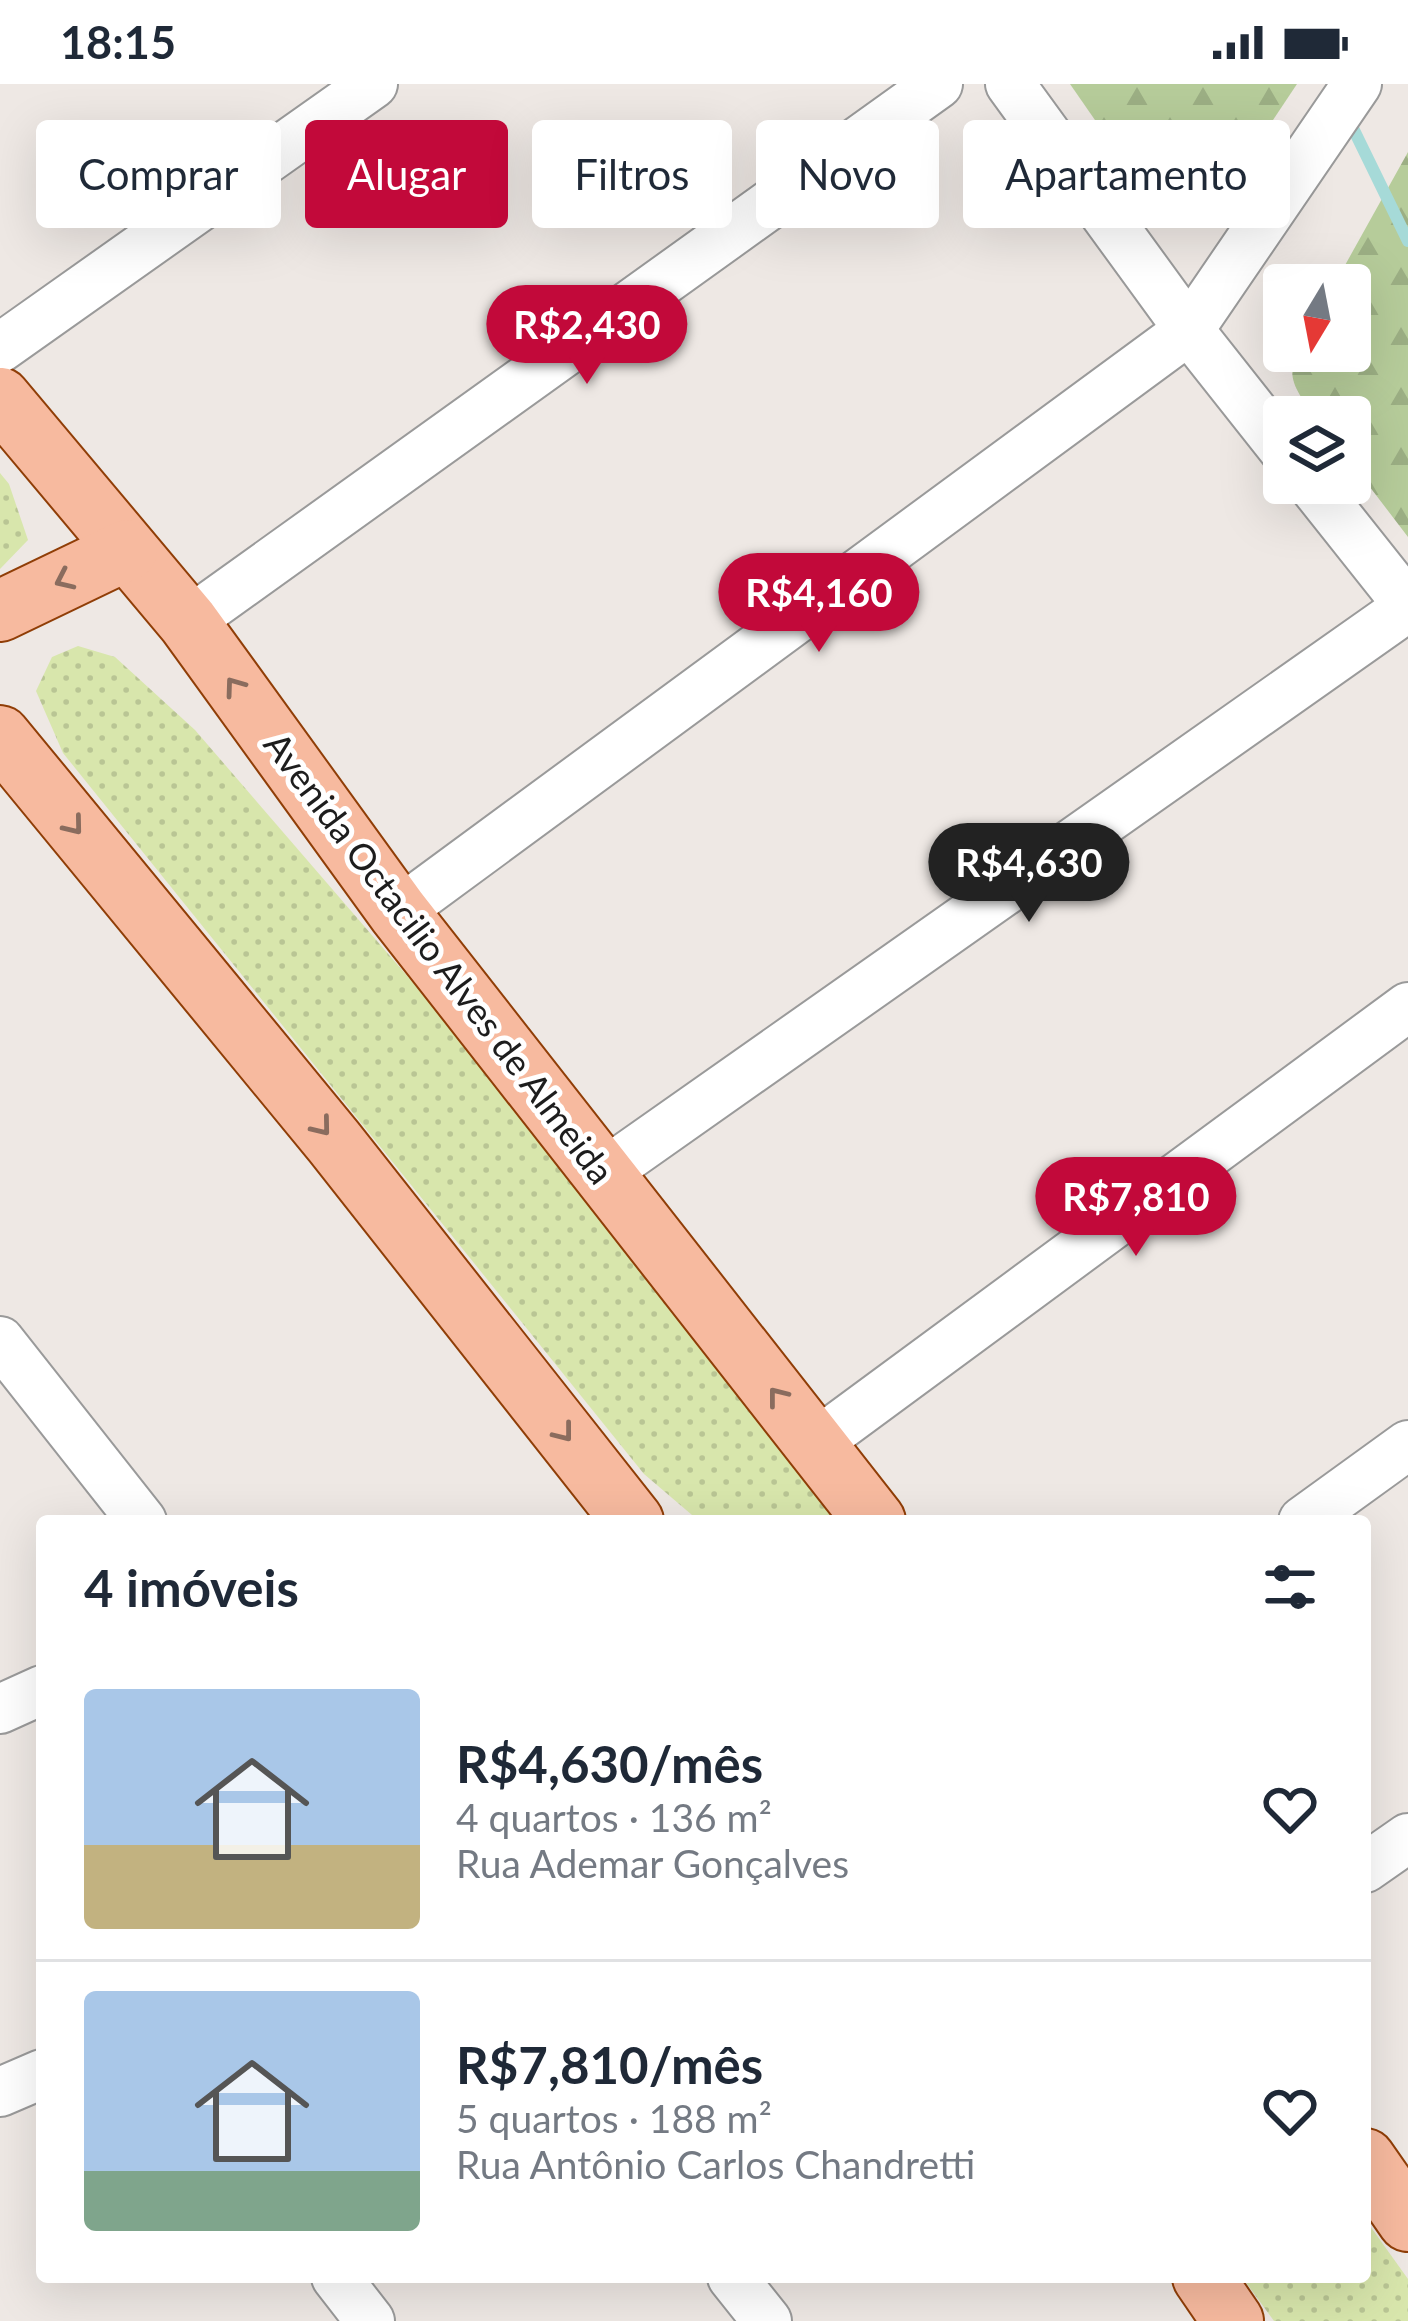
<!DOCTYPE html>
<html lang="pt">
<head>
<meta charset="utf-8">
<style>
	:root { --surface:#fff; --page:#f6f6f7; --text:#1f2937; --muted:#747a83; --line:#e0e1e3; --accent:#c2093a }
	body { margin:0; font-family:Lato,sans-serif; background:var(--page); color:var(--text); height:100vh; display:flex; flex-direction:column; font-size:45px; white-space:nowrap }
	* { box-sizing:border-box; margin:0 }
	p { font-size:39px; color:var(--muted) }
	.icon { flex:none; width:66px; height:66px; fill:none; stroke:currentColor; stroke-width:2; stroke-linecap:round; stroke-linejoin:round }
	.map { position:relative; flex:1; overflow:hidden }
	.side { position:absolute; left:36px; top:1431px; width:1335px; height:768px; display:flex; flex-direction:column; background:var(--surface); border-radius:12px; box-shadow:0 12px 48px #0002 }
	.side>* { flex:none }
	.banner { position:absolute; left:36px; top:36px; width:1338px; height:108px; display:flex; gap:24px }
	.needle { width:78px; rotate:190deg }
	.controls { position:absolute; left:1263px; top:180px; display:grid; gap:24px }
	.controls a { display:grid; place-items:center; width:108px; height:108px; border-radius:12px; background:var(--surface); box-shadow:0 12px 48px #0002; font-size:60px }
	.price { position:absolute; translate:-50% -102px; padding:0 27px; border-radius:42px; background:var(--accent); color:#fff; font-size:39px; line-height:78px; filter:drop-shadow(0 3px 6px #0008) }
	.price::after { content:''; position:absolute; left:50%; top:72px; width:36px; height:27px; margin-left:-18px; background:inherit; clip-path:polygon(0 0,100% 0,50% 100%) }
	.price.selected { background:#222; color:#fff }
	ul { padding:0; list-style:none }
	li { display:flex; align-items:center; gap:36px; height:300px; padding:0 48px }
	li+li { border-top:3px solid var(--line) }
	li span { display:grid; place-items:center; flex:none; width:336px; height:240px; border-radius:12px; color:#555 }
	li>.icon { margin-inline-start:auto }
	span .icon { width:144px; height:144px; fill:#fffc; stroke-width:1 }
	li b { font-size:51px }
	h2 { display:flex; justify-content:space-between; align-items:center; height:144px; padding:0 48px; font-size:51px }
	.tag { padding:0 42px; border-radius:12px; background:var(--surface); box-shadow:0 12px 48px #0002; font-size:42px; line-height:108px }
	.tag.selected { background:var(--accent); color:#fff }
	.status { display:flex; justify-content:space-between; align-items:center; height:84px; padding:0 60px; background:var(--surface); direction:ltr }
	.status svg { height:33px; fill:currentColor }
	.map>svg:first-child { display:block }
	.grass { fill:url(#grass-dots) }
	.forest { fill:url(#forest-firs) }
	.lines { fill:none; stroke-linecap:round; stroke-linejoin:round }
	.stream { stroke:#a6dad8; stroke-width:12 }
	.minor-casing { stroke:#9a9a9a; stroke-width:52 }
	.major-casing { stroke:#903e07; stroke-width:64 }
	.minor { stroke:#fff; stroke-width:48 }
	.major { stroke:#f7ba9f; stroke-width:60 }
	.oneway { stroke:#8a6c5e }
	.labels { text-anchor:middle; stroke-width:10; stroke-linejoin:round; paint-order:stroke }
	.street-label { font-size:36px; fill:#1d1d1d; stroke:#fff }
</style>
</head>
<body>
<div class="status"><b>18:15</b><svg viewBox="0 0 49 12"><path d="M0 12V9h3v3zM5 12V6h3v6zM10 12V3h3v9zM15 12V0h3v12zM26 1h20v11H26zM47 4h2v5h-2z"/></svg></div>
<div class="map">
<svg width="1408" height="2237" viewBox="0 0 1408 2237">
	<defs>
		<pattern id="grass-dots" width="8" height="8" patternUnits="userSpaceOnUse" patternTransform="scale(3)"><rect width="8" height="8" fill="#d8e6ac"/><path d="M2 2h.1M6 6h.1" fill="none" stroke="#b9c594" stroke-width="1.8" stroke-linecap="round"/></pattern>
		<pattern id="forest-firs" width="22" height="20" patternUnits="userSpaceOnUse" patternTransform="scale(3)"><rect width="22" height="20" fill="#b6cc9a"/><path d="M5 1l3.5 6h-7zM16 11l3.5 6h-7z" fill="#9caf84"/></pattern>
	</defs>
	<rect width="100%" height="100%" fill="#eee8e4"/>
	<!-- grass -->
	<g class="grass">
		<path d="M 0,389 L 9,400 L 28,456 L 0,485 Z"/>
		<path d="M 78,562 L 115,573 L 195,646 L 635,1156 L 848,1437 L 699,1437 L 644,1390 L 63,669 L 36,607 L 52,573 Z"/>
		<path d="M 1365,2135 L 1408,2195 L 1408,2237 L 1274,2237 L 1242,2193 L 1365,2193 Z"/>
	</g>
	<!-- forest -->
	<g class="forest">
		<path d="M 1070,0 L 1297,0 L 1213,126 L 1181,132 L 1140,101 Z"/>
		<path d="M 1408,68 L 1408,453 L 1350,377 L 1350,333 L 1316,333 C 1300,312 1283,294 1298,267 L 1350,267 L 1350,201 L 1334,201 Z"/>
	</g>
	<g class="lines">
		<!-- stream -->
		<path class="stream" d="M 1348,34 L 1408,157"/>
		<defs>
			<g id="minor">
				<path d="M 1010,0 L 1189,246 L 1284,366"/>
				<path d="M 0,264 L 373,0"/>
				<path d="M 1311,399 L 1408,521"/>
				<path d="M 188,538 L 938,0"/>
				<path d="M 398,828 L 1189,246 L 1357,0"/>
				<path d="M 601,1091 L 1408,523"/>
				<path d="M 0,1257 L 142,1437"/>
				<path d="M 815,1360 L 1408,923"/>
				<path d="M 1303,1437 L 1408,1361"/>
				<path d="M 0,1625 L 42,1606"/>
				<path d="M 1365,1784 L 1408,1754"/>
				<path d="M 0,2008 L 42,1990"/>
				<path d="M 336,2193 L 370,2237"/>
				<path d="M 732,2193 L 767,2237"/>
			</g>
			<g id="major">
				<path d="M 0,314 L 188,538 L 398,828 L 875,1437"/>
				<path d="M 0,527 L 127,466"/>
				<path d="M 0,652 L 334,1058 L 633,1437"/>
				<path d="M 1365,2075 L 1408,2137"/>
				<path d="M 1203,2193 L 1233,2237"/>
			</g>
		</defs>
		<!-- minor casing -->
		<use href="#minor" class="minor-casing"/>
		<!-- major casing -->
		<use href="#major" class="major-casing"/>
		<!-- minor -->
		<use href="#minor" class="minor"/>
		<!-- major -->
		<use href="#major" class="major"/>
	</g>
	<!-- one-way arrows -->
	<defs><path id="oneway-chevron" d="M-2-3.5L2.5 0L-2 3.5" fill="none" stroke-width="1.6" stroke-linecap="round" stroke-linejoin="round" transform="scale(3)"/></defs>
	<g class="oneway">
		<use href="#oneway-chevron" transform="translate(64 496) rotate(155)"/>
		<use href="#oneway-chevron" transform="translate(234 602) rotate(-126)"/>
		<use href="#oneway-chevron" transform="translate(74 742) rotate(51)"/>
		<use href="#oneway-chevron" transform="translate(322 1043) rotate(51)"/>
		<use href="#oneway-chevron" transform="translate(777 1312) rotate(-128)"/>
		<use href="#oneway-chevron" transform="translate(564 1349) rotate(52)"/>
	</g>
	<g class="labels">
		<!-- street labels -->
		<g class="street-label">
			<text transform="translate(439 874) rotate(53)" y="13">Avenida Octacilio Alves de Almeida</text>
		</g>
	</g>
</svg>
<div class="controls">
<a><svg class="needle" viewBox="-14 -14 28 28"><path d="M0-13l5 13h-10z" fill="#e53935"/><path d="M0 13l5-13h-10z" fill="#747a83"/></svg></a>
<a><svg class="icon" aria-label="layers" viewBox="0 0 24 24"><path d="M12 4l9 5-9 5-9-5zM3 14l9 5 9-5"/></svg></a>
</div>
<b class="price" style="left:587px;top:303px">R$2,430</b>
<b class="price" style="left:819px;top:571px">R$4,160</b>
<b class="price selected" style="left:1029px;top:841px">R$4,630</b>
<b class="price" style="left:1136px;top:1175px">R$7,810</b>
<div class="banner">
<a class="tag">Comprar</a>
<a class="tag selected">Alugar</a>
<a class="tag">Filtros</a>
<a class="tag">Novo</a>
<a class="tag">Apartamento</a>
</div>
<section class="side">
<h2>4 imóveis<svg class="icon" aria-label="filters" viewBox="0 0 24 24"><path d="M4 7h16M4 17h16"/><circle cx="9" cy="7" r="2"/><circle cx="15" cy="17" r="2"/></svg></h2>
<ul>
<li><span style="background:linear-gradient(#a9c7e8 65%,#c2b280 0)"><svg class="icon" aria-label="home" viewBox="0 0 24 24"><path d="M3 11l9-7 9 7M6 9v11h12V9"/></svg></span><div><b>R$4,630/mês</b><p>4 quartos · 136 m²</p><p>Rua Ademar Gonçalves</p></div><svg class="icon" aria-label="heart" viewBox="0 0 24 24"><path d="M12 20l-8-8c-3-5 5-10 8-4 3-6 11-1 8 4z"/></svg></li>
<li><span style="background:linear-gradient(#a9c7e8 75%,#7fa58c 0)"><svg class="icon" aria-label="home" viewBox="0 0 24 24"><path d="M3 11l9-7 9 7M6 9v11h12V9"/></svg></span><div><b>R$7,810/mês</b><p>5 quartos · 188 m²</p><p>Rua Antônio Carlos Chandretti</p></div><svg class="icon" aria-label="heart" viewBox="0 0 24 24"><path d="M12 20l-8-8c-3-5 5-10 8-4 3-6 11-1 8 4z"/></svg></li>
</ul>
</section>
</div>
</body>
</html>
